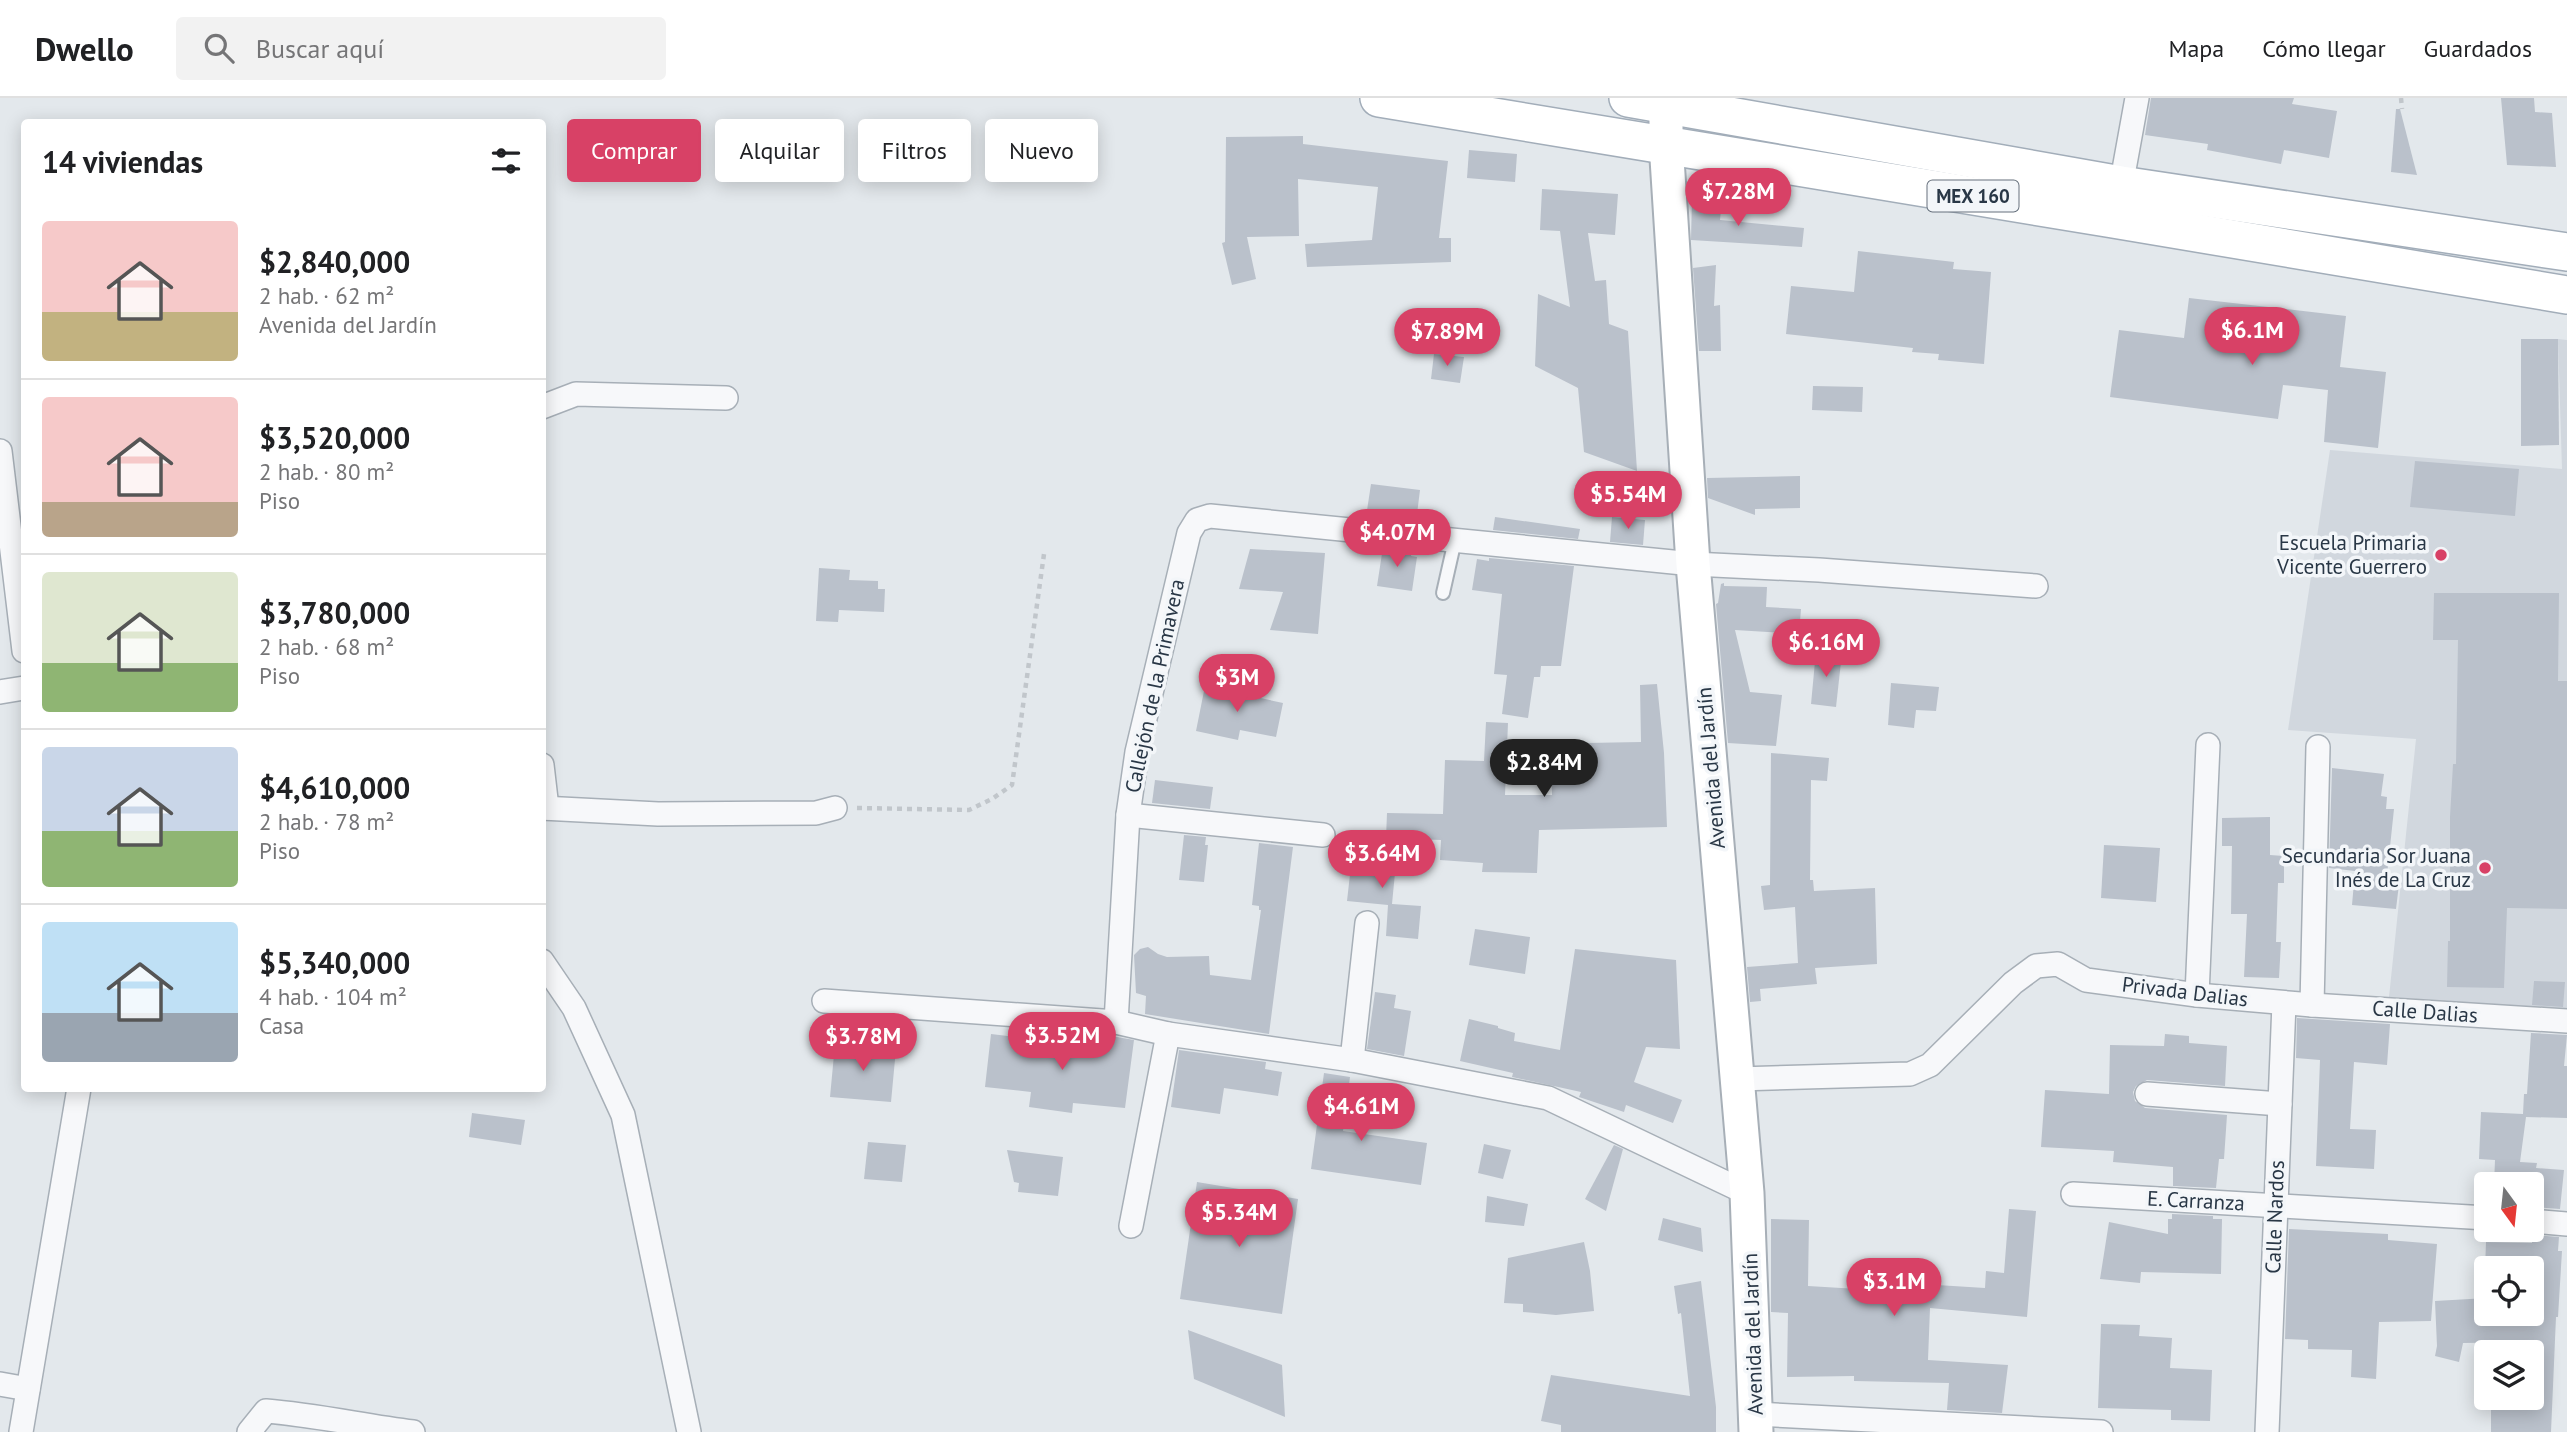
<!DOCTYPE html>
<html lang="es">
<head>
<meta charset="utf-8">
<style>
	:root { --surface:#fff; --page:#f2f2f2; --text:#202124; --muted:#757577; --line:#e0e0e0; --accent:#d84166 }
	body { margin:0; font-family:"PT Sans",sans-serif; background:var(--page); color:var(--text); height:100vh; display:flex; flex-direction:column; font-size:26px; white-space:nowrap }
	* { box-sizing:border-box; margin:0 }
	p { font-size:23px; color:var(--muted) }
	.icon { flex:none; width:38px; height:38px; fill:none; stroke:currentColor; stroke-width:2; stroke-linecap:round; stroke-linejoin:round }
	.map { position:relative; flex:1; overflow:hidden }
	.side { position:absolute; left:21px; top:21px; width:525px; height:973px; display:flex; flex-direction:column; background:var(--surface); border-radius:7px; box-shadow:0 4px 18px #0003 }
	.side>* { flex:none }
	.hud { position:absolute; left:567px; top:21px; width:665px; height:63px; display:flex; gap:14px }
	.needle { width:46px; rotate:165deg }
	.buttons { position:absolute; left:2474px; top:1074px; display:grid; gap:14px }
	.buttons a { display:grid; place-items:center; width:70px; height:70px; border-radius:7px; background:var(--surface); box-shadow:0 4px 18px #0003; font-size:35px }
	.price { position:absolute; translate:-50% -60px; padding:0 16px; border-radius:24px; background:var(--accent); color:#fff; font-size:23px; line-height:46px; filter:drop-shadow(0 2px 4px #0008) }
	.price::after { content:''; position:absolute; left:50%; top:42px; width:21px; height:16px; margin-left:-10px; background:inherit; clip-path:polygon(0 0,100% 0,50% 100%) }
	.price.current { background:#222; color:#fff }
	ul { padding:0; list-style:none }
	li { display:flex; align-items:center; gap:21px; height:175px; padding:0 21px }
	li+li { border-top:2px solid var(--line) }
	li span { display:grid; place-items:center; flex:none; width:196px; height:140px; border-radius:7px; color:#555 }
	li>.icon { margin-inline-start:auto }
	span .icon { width:84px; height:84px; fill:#fffc; stroke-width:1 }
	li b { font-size:30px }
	h2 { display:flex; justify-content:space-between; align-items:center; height:84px; padding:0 21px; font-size:30px }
	.tag { padding:0 24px; border-radius:7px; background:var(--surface); box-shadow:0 4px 18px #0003; font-size:24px; line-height:63px }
	.tag.current { background:var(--accent); color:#fff }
	header { display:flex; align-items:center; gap:42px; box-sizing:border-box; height:98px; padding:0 35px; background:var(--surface); border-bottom:2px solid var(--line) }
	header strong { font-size:33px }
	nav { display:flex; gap:38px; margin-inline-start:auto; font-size:24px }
	.search { width:490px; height:63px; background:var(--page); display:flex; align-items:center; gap:18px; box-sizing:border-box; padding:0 24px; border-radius:7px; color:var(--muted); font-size:26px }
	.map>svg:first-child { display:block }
	.built { fill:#d1d7de }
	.building { fill:#bac1cb }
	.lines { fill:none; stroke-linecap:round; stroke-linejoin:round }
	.lane-casing { stroke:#a7afb7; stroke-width:16 }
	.street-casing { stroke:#a7afb7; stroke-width:26 }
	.secondary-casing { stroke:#a7afb7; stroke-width:37 }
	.primary-casing { stroke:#a2adb9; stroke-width:40 }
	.path { stroke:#c1c6cb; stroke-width:4.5; stroke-dasharray:5 5; stroke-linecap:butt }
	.lane { stroke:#f7f8fa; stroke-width:12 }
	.street { stroke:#f7f8fa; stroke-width:23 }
	.secondary { stroke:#fff; stroke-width:33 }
	.primary { stroke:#fff; stroke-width:37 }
	.poi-dot { fill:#d84166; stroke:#f3f6f9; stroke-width:2.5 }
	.labels { text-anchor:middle; stroke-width:7; stroke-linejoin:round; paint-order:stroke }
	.shield { fill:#f3f6f9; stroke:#66707c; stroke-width:2 }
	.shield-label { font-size:19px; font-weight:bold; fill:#293746 }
	.poi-label { font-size:21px; fill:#293746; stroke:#f3f6f9; text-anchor:end }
	.street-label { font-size:21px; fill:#293746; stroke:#f3f6f9 }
</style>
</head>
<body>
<header>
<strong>Dwello</strong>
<div class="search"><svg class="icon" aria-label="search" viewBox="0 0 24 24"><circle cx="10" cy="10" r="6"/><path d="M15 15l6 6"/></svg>Buscar aquí</div>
<nav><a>Mapa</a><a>Cómo llegar</a><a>Guardados</a></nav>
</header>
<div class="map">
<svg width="2567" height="1334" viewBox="0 0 2567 1334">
	<rect width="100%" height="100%" fill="#e3e8ec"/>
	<!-- built -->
	<path class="built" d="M 2558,241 L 2567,242 L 2567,912 L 2389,899 L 2416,641 L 2288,632 L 2330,352 L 2562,371 Z"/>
	<!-- building -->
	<g class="building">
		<path d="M 2151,0 L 2294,0 L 2292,6 L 2337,13 L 2329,60 L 2284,52 L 2281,66 L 2207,52 L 2208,46 L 2145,37 Z"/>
		<path d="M 2501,0 L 2534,0 L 2535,14 L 2552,15 L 2556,69 L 2507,67 Z"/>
		<path d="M 2396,11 L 2400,11 L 2417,77 L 2391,74 Z"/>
		<path d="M 1303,38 L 1303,46 L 1448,63 L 1439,140 L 1451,140 L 1451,164 L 1307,169 L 1305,146 L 1372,142 L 1378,89 L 1298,81 L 1299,138 L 1247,139 L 1256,181 L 1232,187 L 1222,145 L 1225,144 L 1226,39 Z"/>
		<path d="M 1469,52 L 1517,56 L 1515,84 L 1467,80 Z"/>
		<path d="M 1542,91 L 1618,96 L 1615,137 L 1588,135 L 1595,183 L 1606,182 L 1609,226 L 1628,233 L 1637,373 L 1584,354 L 1578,290 L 1535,268 L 1538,196 L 1570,209 L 1560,133 L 1540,132 Z"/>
		<path d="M 1692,99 L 1722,101 L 1720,122 L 1804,130 L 1802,149 L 1691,142 Z"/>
		<path d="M 1858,153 L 1954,164 L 1953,171 L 1991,174 L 1984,266 L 1938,262 L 1939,256 L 1912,254 L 1913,250 L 1786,236 L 1791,188 L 1854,194 Z"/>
		<path d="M 1716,167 L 1714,208 L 1720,207 L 1721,253 L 1699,253 L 1693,170 Z"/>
		<path d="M 2189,200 L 2346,218 L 2340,269 L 2386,274 L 2378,350 L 2324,344 L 2328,292 L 2283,287 L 2278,321 L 2110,299 L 2119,232 L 2184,240 Z"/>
		<path d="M 1463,215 L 1498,221 L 1493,244 L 1459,238 Z"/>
		<path d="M 2521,241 L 2558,241 L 2559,347 L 2521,348 Z"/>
		<path d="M 1434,256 L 1464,259 L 1460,285 L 1431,281 Z"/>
		<path d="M 1813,288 L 1863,289 L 1862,314 L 1812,312 Z"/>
		<path d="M 2415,363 L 2519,371 L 2515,418 L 2410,409 Z"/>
		<path d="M 1800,378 L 1800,410 L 1755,411 L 1755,417 L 1708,400 L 1707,380 Z"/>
		<path d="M 1371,386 L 1420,392 L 1416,424 L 1366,419 Z"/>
		<path d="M 1495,419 L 1580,431 L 1578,441 L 1493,432 Z"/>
		<path d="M 1612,419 L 1645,422 L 1643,447 L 1610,444 Z"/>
		<path d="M 1383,449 L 1412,452 L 1411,458 L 1417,459 L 1412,493 L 1377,488 Z"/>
		<path d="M 1250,451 L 1325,455 L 1318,536 L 1270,532 L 1283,494 L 1239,491 Z"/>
		<path d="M 1489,460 L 1574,468 L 1561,568 L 1541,568 L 1540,579 L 1534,579 L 1528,620 L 1502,616 L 1507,577 L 1494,576 L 1502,496 L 1472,492 L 1477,461 L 1489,463 Z"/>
		<path d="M 819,470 L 850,472 L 849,482 L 878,483 L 878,491 L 885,491 L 884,514 L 839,512 L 838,524 L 816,523 Z"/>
		<path d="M 1724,485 L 1724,488 L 1767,489 L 1766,509 L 1801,511 L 1799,536 L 1735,532 L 1750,594 L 1782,597 L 1776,648 L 1728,645 L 1716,506 L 1718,505 L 1721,486 Z"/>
		<path d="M 2434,495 L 2559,495 L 2558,583 L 2567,583 L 2567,811 L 2507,810 L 2504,890 L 2447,889 L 2448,843 L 2450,843 L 2450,719 L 2453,666 L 2456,666 L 2458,542 L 2433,542 Z"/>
		<path d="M 1816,553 L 1842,555 L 1836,609 L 1811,606 Z"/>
		<path d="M 1891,585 L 1939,589 L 1936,613 L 1916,612 L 1914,630 L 1888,627 Z"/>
		<path d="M 1657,586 L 1664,655 L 1667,729 L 1539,732 L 1537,775 L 1482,774 L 1483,765 L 1440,762 L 1441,742 L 1386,740 L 1387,715 L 1443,716 L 1445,662 L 1484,663 L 1486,624 L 1508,625 L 1505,697 L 1552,697 L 1551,670 L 1587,668 L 1586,645 L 1641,644 L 1640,587 Z"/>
		<path d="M 1205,588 L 1283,605 L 1276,639 L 1240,632 L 1238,642 L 1196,633 Z"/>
		<path d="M 1771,655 L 1829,660 L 1827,683 L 1811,682 L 1810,782 L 1813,782 L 1814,793 L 1875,790 L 1877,866 L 1815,870 L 1817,886 L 1760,891 L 1761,903 L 1750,904 L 1747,869 L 1798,865 L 1795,809 L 1764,812 L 1761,788 L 1770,787 Z"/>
		<path d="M 2332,670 L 2384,676 L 2381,698 L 2387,699 L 2386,711 L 2394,711 L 2387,777 L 2400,778 L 2396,811 L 2352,807 L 2355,773 L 2329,770 Z"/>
		<path d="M 1155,682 L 1213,689 L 1210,711 L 1152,705 Z"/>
		<path d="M 2270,719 L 2270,757 L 2284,758 L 2284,785 L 2278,785 L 2276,844 L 2281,844 L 2279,880 L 2244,879 L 2247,816 L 2231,816 L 2232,748 L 2222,748 L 2222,720 Z"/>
		<path d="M 1184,737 L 1206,739 L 1205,747 L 1208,747 L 1204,784 L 1179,782 Z"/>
		<path d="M 1259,745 L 1293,749 L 1269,936 L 1145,916 L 1146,898 L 1136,895 L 1134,857 L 1140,851 L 1148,849 L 1158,856 L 1167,859 L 1209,858 L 1210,877 L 1251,882 L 1261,812 L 1259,812 L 1259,808 L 1252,807 Z"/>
		<path d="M 2104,747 L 2160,750 L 2156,804 L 2101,800 Z"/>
		<path d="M 1353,750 L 1397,754 L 1392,806 L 1421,808 L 1418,841 L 1386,838 L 1388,807 L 1347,803 Z"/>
		<path d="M 1475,831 L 1530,839 L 1525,876 L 1469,867 Z"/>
		<path d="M 1575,851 L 1676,862 L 1680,951 L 1646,949 L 1634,984 L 1682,1002 L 1673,1025 L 1626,1007 L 1624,1014 L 1579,999 L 1581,994 L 1512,979 L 1513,975 L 1460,963 L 1469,921 L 1498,928 L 1498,930 L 1515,935 L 1514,943 L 1560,952 Z"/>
		<path d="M 2534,883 L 2565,884 L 2563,909 L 2532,907 Z"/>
		<path d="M 1375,894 L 1396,897 L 1394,910 L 1411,913 L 1404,958 L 1367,951 Z"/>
		<path d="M 2297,920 L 2390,926 L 2387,967 L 2354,964 L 2350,1031 L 2376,1032 L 2374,1071 L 2316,1068 L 2320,962 L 2296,960 Z"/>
		<path d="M 2531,935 L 2567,937 L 2564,968 L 2567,968 L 2567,1020 L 2526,1019 L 2520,1064 L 2537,1065 L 2536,1070 L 2564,1072 L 2560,1111 L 2532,1109 L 2532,1087 L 2494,1087 L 2495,1062 L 2479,1061 L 2481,1014 L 2523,1016 L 2524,996 L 2527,996 Z"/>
		<path d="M 991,936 L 1032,941 L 1032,947 L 1089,953 L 1090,937 L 1117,939 L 1134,942 L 1125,1010 L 1073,1005 L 1072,1015 L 1029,1009 L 1031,994 L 985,989 Z"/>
		<path d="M 2165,936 L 2189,938 L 2189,945 L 2227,948 L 2225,988 L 2147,982 L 2136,988 L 2133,994 L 2135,1003 L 2145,1010 L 2227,1017 L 2224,1061 L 2219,1061 L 2216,1090 L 2173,1088 L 2173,1069 L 2113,1064 L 2114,1053 L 2041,1049 L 2045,992 L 2109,996 L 2110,947 L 2164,948 Z"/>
		<path d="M 835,946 L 896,951 L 891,1004 L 830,999 Z"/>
		<path d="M 1179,952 L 1266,964 L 1265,971 L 1282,974 L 1278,998 L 1224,990 L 1220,1016 L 1171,1009 Z"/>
		<path d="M 1324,975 L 1350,979 L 1343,1033 L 1427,1045 L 1421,1087 L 1311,1071 Z"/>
		<path d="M 472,1015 L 525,1022 L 521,1047 L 469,1039 Z"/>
		<path d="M 868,1044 L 906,1047 L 902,1084 L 864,1081 Z"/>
		<path d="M 1484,1046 L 1511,1052 L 1503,1081 L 1478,1075 Z"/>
		<path d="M 1614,1047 L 1623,1051 L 1606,1113 L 1585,1101 Z"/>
		<path d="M 1007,1052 L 1063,1059 L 1058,1098 L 1018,1094 L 1019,1085 L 1014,1084 Z"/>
		<path d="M 1197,1084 L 1298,1101 L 1282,1216 L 1180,1201 Z"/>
		<path d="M 1487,1098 L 1528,1106 L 1524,1128 L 1485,1124 Z"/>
		<path d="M 2009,1111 L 2036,1113 L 2027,1219 L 1930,1210 L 1928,1262 L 2008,1267 L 2002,1315 L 1947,1312 L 1949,1285 L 1854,1283 L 1854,1278 L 1787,1279 L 1788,1215 L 1771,1214 L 1771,1121 L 1809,1122 L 1808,1188 L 1858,1191 L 1859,1173 L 1922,1175 L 1921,1186 L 1985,1190 L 1986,1173 L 2004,1175 Z"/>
		<path d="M 2172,1116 L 2213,1118 L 2213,1121 L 2222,1121 L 2221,1176 L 2141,1174 L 2140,1185 L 2100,1181 L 2109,1124 L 2168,1136 L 2168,1121 L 2172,1121 Z"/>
		<path d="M 1663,1120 L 1701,1130 L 1703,1154 L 1658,1142 Z"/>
		<path d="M 2289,1131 L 2388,1136 L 2388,1142 L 2437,1146 L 2431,1223 L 2379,1224 L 2376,1281 L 2351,1279 L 2352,1252 L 2308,1251 L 2308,1242 L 2285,1241 Z"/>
		<path d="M 2532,1137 L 2559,1139 L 2558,1153 L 2562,1153 L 2558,1219 L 2556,1219 L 2551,1334 L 2491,1334 L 2491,1300 L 2532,1300 L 2532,1244 L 2463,1245 L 2459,1264 L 2435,1258 L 2437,1248 L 2435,1203 L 2487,1200 L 2487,1216 L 2532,1216 L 2532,1171 L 2485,1171 L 2486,1144 L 2532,1145 Z"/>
		<path d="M 1584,1144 L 1590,1173 L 1594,1213 L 1556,1217 L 1523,1214 L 1523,1206 L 1504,1205 L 1508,1160 Z"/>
		<path d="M 1701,1183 L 1716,1309 L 1716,1334 L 1561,1334 L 1561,1327 L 1541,1323 L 1551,1277 L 1690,1298 L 1681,1215 L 1678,1216 L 1674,1188 Z"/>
		<path d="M 2101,1226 L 2140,1227 L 2139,1238 L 2172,1240 L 2170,1270 L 2212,1272 L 2210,1323 L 2171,1322 L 2171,1312 L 2098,1310 Z"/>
		<path d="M 1188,1232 L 1282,1267 L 1285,1319 L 1194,1281 Z"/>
	</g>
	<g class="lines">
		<defs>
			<path id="lane" d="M 1443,495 L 1455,442"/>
			<g id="street">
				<path d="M 2119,99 L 2137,0"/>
				<path d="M 542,309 L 576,296 L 726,300"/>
				<path d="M 0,353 L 24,553"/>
				<path d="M 0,594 L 24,590"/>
				<path d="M 542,667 L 547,710"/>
				<path d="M 542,710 L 658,716 L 816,715 L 835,710"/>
				<path d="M 1128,717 L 1323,737"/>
				<path d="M 542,863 L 574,910 L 623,1017 L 689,1334"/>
				<path d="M 2197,897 L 2208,647"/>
				<path d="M 824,903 L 1116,924 L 1168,936 L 1352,962 L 1548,1000 L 1747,1095"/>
				<path d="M 2312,907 L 2318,649"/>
				<path d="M 1116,924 L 1128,717 L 1137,654 L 1189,435 L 1197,422 L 1210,418 L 1693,466 L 1819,472 L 2036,488"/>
				<path d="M 1352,962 L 1367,825"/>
				<path d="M 1738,981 L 1910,976 L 1930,967 L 2013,885 L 2036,868 L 2058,866 L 2086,882 L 2197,897 L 2312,907 L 2567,923"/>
				<path d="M 2147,996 L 2280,1006"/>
				<path d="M 2073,1096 L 2487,1120"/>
				<path d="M 2532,1123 L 2567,1126"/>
				<path d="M 1131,1128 L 1168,936"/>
				<path d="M 0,1286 L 28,1291"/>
				<path d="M 1756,1316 L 2101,1334"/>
				<path d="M 21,1334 L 79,990"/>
				<path d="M 249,1334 L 266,1313 C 316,1317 364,1328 413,1334"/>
				<path d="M 2267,1334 L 2284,905"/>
			</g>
			<path id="secondary" d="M 1666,20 L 1666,45 L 1693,466 L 1747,1095 L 1756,1334"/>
			<g id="primary">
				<path d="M 1379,0 C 1775,62 2171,132 2567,197"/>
				<path d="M 1628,0 L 2121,87 L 2567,154"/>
			</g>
		</defs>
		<!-- lane casing -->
		<use href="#lane" class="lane-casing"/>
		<!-- street casing -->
		<use href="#street" class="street-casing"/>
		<!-- secondary casing -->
		<use href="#secondary" class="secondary-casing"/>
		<!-- primary casing -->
		<use href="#primary" class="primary-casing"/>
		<!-- path -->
		<g class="path">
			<path d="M 2401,0 L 2402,11"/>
			<path d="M 857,710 L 969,712 L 992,701 L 1012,687 L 1044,456"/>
		</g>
		<!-- lane -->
		<use href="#lane" class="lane"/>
		<!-- street -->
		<use href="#street" class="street"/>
		<!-- secondary -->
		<use href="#secondary" class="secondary"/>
		<!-- primary -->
		<use href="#primary" class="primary"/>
	</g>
	<!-- markers -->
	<g class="poi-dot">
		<circle cx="2441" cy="457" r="7"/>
		<circle cx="2485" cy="770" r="7"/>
	</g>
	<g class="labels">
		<!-- shield labels -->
		<rect class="shield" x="1927.5" y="82.5" width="91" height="31" rx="5"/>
		<g class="shield-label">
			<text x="1973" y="105">MEX 160</text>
		</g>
		<!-- poi labels -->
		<g class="poi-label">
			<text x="2427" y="452">Escuela Primaria<tspan x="2427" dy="24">Vicente Guerrero</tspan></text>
			<text x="2471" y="765">Secundaria Sor Juana<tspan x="2471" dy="24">Inés de La Cruz</tspan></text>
		</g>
		<!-- street labels -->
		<g class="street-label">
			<text transform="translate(1155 588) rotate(-78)" y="7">Callejón de la Primavera</text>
			<text transform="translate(1711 670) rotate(-95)" y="7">Avenida del Jardín</text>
			<text transform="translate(2185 894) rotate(7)" y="7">Privada Dalias</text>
			<text transform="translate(2425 914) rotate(4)" y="7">Calle Dalias</text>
			<text transform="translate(2196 1103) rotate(3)" y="7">E. Carranza</text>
			<text transform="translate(2275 1119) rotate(-88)" y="7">Calle Nardos</text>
			<text transform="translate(1753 1236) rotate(-92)" y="7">Avenida del Jardín</text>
		</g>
	</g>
</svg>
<div class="buttons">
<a><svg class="needle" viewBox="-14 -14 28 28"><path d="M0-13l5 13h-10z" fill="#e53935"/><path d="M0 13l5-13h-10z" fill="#757577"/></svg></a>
<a><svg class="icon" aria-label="locate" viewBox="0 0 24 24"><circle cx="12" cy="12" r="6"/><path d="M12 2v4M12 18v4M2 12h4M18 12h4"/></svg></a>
<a><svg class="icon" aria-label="layers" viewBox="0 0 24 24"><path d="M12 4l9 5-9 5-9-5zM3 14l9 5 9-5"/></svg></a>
</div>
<b class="price" style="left:1738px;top:130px">$7.28M</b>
<b class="price" style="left:2252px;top:269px">$6.1M</b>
<b class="price" style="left:1447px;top:270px">$7.89M</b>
<b class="price" style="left:1628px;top:433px">$5.54M</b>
<b class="price" style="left:1397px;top:471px">$4.07M</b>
<b class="price" style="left:1826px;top:581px">$6.16M</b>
<b class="price" style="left:1237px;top:616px">$3M</b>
<b class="price current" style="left:1544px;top:701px">$2.84M</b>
<b class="price" style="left:1382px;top:792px">$3.64M</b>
<b class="price" style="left:1062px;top:974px">$3.52M</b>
<b class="price" style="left:863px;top:975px">$3.78M</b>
<b class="price" style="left:1361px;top:1045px">$4.61M</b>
<b class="price" style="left:1239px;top:1151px">$5.34M</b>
<b class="price" style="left:1894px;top:1220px">$3.1M</b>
<div class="hud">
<a class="tag current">Comprar</a>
<a class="tag">Alquilar</a>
<a class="tag">Filtros</a>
<a class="tag">Nuevo</a>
</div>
<section class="side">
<h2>14 viviendas<svg class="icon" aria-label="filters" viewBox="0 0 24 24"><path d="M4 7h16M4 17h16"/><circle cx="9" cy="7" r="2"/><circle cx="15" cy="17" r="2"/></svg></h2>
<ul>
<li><span style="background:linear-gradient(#f6c9c9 65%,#c2b280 0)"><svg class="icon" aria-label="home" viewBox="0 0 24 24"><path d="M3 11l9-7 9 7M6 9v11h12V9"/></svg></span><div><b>$2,840,000</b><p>2 hab. · 62 m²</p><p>Avenida del Jardín</p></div></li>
<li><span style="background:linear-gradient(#f6c9c9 75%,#b9a48a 0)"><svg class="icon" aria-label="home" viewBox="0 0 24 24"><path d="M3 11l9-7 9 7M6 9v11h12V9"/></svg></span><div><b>$3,520,000</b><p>2 hab. · 80 m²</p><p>Piso</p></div></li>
<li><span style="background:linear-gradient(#dfe7d0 65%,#8fb573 0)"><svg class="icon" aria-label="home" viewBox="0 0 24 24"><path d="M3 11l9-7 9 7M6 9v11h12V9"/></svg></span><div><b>$3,780,000</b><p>2 hab. · 68 m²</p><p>Piso</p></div></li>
<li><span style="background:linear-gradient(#c9d6e8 60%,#8fb573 0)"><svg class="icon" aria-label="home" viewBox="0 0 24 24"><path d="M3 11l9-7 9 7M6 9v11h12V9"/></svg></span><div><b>$4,610,000</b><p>2 hab. · 78 m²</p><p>Piso</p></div></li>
<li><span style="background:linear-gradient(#bfe0f5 65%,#9aa5b1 0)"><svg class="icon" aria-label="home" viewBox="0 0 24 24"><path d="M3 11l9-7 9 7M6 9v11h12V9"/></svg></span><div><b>$5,340,000</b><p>4 hab. · 104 m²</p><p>Casa</p></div></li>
</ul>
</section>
</div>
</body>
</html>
